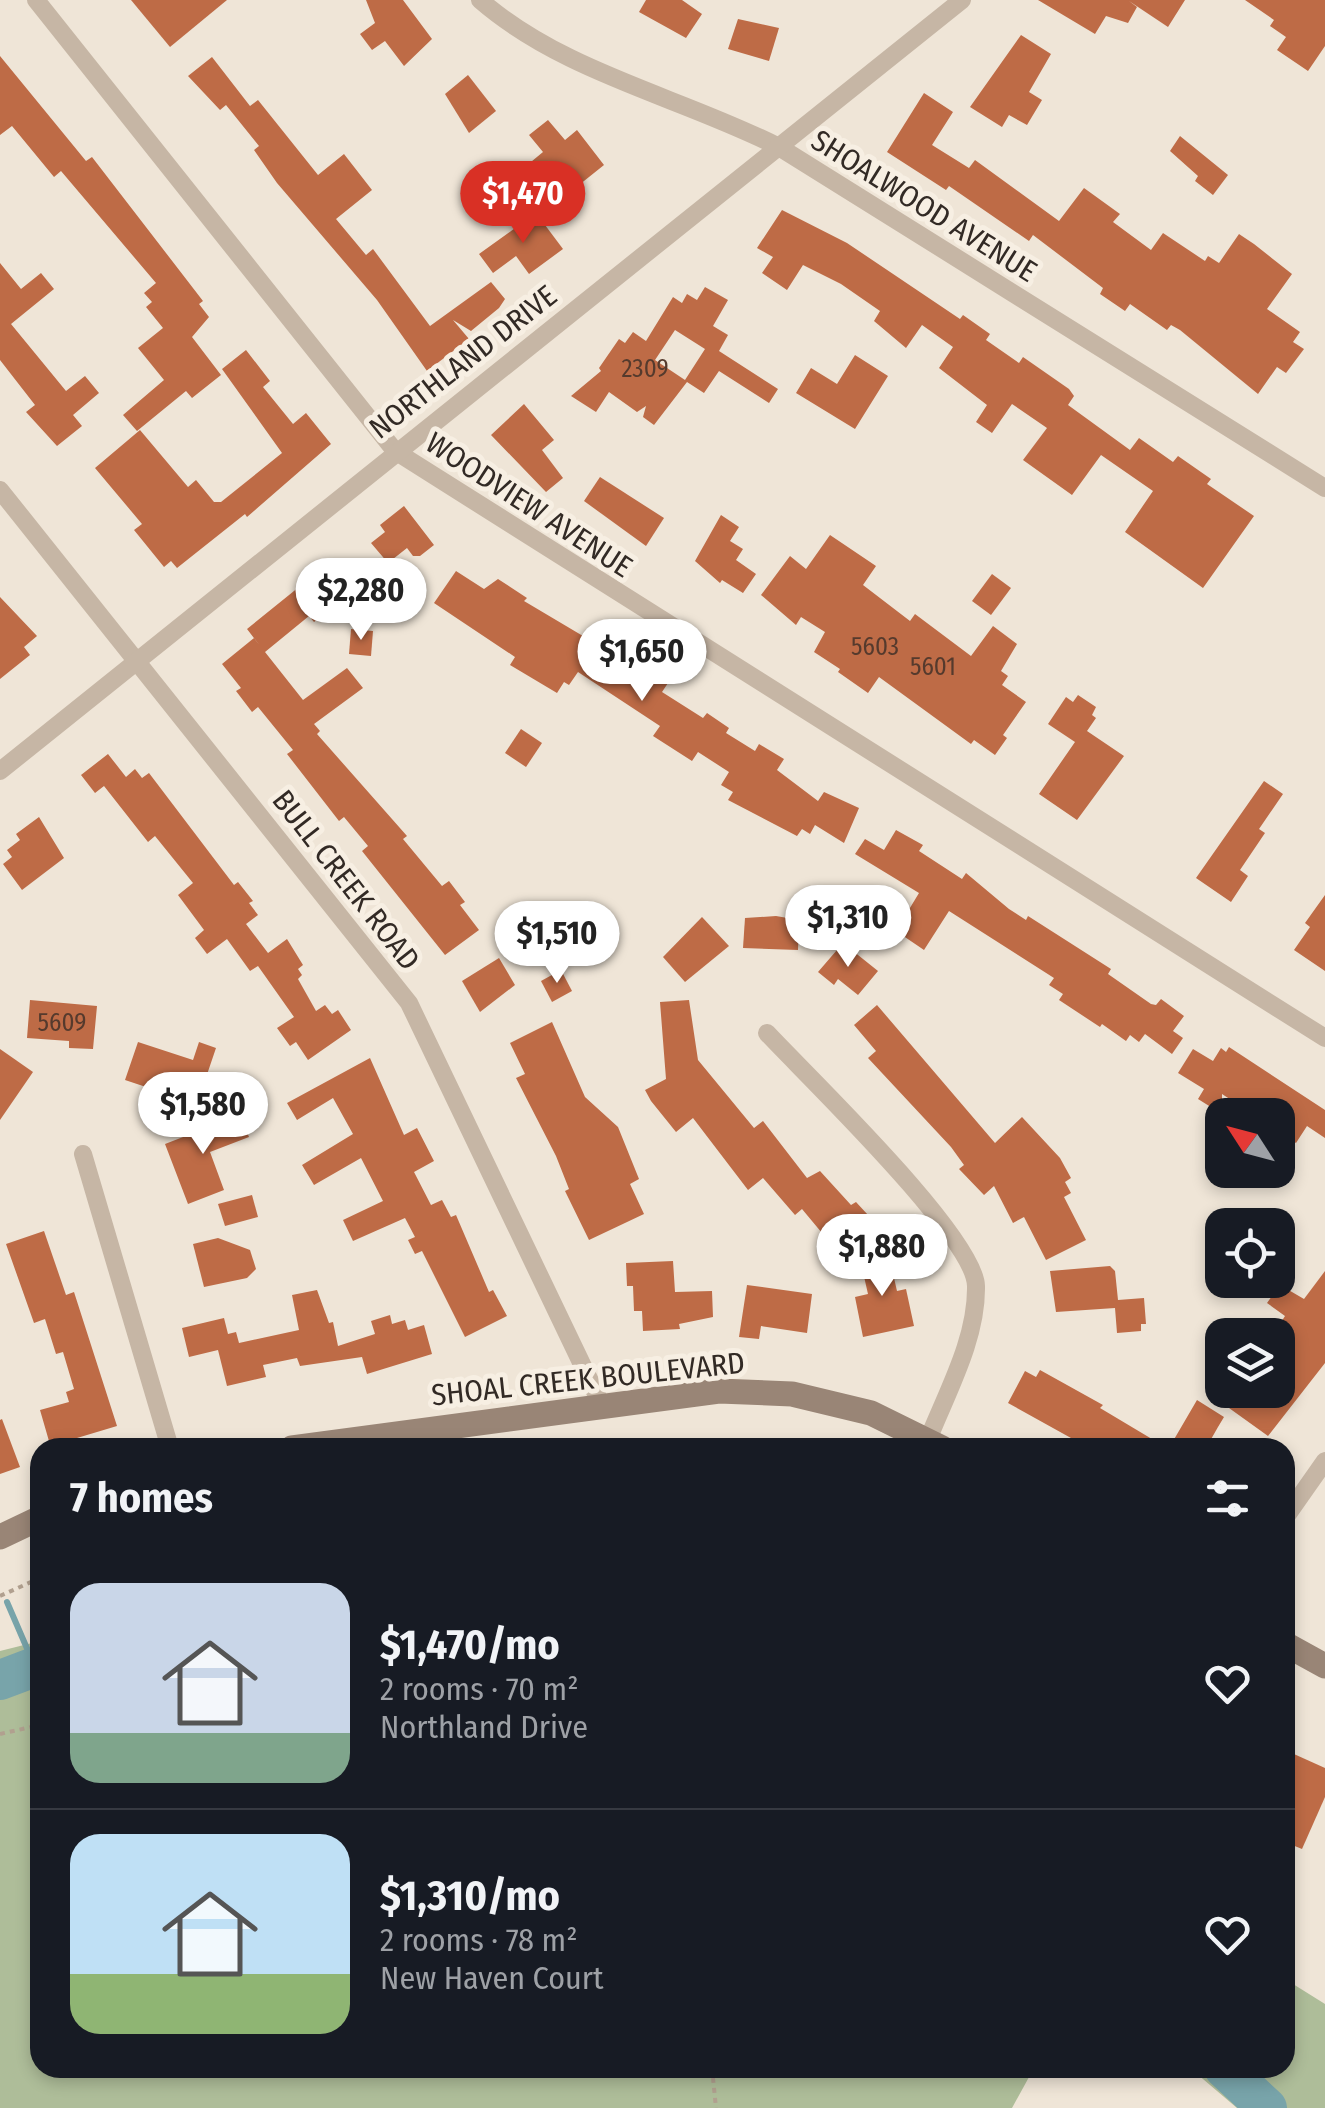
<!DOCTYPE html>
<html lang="en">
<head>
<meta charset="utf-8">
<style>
	:root { --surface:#171b24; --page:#242831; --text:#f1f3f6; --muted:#9ea1a6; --line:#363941; --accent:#d93025 }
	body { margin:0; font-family:"Fira Sans Condensed",sans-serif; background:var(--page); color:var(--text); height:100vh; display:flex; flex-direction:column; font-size:38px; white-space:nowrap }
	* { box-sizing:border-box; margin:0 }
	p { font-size:32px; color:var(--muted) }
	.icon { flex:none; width:55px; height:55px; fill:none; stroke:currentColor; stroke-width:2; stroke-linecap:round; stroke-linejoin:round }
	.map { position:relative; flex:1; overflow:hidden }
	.panel { position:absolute; left:30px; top:1438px; width:1265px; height:640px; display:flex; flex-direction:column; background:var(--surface); border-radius:30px; box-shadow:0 5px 15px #0003 }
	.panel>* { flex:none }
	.needle { width:65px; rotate:306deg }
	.controls { position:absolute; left:1205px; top:1098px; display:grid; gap:20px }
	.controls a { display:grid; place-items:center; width:90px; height:90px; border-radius:20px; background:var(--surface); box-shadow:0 5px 15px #0003; font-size:50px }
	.price { position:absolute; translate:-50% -85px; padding:0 22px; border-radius:35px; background:#fff; color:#222; font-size:32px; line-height:65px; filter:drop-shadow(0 2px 5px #0008) }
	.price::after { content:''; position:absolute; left:50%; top:60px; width:30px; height:22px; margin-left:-15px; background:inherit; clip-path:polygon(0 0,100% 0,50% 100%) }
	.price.current { background:var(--accent); color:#fff }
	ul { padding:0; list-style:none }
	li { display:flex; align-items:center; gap:30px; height:250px; padding:0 40px }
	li+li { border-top:2px solid var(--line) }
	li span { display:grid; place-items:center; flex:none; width:280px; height:200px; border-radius:30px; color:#555 }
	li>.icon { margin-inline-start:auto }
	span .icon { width:120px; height:120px; fill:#fffc; stroke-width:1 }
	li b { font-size:42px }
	h2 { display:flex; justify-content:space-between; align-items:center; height:120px; padding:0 40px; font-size:42px }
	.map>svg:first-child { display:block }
	.green { fill:#aebd99 }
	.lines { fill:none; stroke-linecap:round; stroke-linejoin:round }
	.stream { stroke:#78a4aa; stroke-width:6 }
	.river { stroke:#78a4aa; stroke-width:40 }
	.building { fill:#be6b46; fill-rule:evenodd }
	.path { stroke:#b1a08f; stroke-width:4; stroke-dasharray:5 5; stroke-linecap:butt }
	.street { stroke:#c6b6a5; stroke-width:18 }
	.secondary { stroke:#998576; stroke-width:25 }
	.labels { text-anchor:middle; stroke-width:10; stroke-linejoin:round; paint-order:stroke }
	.number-label { font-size:25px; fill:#553a2d }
	.street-label { font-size:30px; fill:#322a25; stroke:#f7efe3 }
</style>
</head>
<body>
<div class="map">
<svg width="1325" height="2108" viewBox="0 0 1325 2108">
	<rect width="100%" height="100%" fill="#efe5d7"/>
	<!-- green -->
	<g class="green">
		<path d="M 40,1641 L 40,2068 L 1034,2068 L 1012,2108 L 0,2108 L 0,1651 Z"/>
		<path d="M 1285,1979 L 1325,2004 L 1325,2108 L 1237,2108 L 1190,2068 L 1285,2068 Z"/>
	</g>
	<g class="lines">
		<!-- stream -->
		<path class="stream" d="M 7,1602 L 35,1667"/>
		<!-- river -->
		<g class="river">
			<path d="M 0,1680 L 40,1665"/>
			<path d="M 1224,2068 L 1267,2108"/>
		</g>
	</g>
	<!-- building -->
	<g class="building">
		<path d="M 131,0 L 227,0 L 170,47 Z"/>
		<path d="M 366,0 L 403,0 L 432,39 L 404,66 L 385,41 L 372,50 L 360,34 L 375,23 Z"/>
		<path d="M 646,0 L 682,0 L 702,14 L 686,38 L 639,12 Z"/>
		<path d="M 1038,0 L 1185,0 L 1168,27 L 1129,1 L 1137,7 L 1128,23 L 1106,16 L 1095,34 Z"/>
		<path d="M 1245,0 L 1325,0 L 1325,46 L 1308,71 L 1277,50 L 1286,37 L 1270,26 L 1274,20 Z"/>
		<path d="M 738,19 L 779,28 L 769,61 L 728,49 Z"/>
		<path d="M 1021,35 L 1051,54 L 1029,92 L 1042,100 L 1027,125 L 1009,115 L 1002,127 L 970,107 Z"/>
		<path d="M 0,56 L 86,161 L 92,157 L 203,301 L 199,304 L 209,317 L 192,337 L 221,375 L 192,398 L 186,391 L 137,431 L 123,415 L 164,380 L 138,348 L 163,328 L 146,307 L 152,302 L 144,293 L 156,283 L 61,171 L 54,177 L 12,126 L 0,135 Z"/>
		<path d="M 212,57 L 250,106 L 258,100 L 318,175 L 344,154 L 372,190 L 336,219 L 366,255 L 373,249 L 430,326 L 491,282 L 505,299 L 499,308 L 471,331 L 453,320 L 469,339 L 427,371 L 377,300 L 277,183 L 254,150 L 259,146 L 226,105 L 220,110 L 188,76 Z"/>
		<path d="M 468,75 L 496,111 L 469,133 L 445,94 Z"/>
		<path d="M 924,93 L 953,112 L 932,145 L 969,168 L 975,160 L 1059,221 L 1084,188 L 1120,214 L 1113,222 L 1151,250 L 1163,233 L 1205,261 L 1208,256 L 1219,263 L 1239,234 L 1254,244 L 1292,274 L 1267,309 L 1300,332 L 1293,342 L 1304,349 L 1286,373 L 1277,367 L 1258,394 L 1180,330 L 1171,325 L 1167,330 L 1130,304 L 1125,311 L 1100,294 L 1103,288 L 1033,235 L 1029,241 L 949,186 L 946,190 L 887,152 Z"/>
		<path d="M 548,120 L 565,140 L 577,130 L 604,165 L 579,185 L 568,173 L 540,197 L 520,171 L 543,152 L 529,135 Z"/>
		<path d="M 1180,136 L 1228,175 L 1213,195 L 1195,181 L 1198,176 L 1170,151 Z"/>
		<path d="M 782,210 L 847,243 L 960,319 L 963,315 L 990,334 L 986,340 L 1019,363 L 1023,357 L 1069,389 L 1074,396 L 1068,405 L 1130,450 L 1139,438 L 1173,462 L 1178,456 L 1211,479 L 1207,484 L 1254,516 L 1203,588 L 1125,532 L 1153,491 L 1101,455 L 1072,495 L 1023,460 L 1047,428 L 1012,404 L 992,433 L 976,422 L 987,405 L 939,368 L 953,347 L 922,325 L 906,348 L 874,321 L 880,311 L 841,284 L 803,265 L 787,290 L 762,273 L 773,257 L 757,248 Z"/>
		<path d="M 536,213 L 563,249 L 529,274 L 516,256 L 493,273 L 479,254 Z"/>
		<path d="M 0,263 L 21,289 L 41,273 L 54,289 L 11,324 L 66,391 L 85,376 L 99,393 L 73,415 L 82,426 L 57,446 L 26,412 L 35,405 L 0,360 Z"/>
		<path d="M 705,287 L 728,300 L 713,326 L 728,335 L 719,351 L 778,389 L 769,403 L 719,371 L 704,393 L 687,382 L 654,425 L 643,417 L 646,406 L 637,412 L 609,392 L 596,412 L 571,396 L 601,371 L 599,368 L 619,339 L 625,343 L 633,332 L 646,341 L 673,297 L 682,303 L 687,294 L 697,300 ZM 675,330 L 705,349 L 685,380 L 655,360 Z"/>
		<path d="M 246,350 L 270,381 L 263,387 L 293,424 L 306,413 L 331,444 L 247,517 L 245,514 L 177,568 L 171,561 L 164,567 L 134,530 L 142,524 L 95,468 L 140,430 L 188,487 L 196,480 L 214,502 L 221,502 L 282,453 L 222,369 Z"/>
		<path d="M 855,355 L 888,376 L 855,429 L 796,393 L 811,368 L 837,384 Z"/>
		<path d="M 524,404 L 554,440 L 542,450 L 563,478 L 546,492 L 491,435 Z"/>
		<path d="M 600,477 L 664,518 L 646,546 L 584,501 Z"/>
		<path d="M 404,506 L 434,545 L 420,556 L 413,556 L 407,548 L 388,563 L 371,543 L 385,532 L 380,525 Z"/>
		<path d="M 721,515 L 739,527 L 730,541 L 743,549 L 736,560 L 756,574 L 743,593 L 722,580 L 720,583 L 695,561 Z"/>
		<path d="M 830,535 L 876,566 L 863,585 L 910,621 L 915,614 L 971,656 L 993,626 L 1017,644 L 1001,671 L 1008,676 L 1002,685 L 1026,702 L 1003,735 L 1007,738 L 995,755 L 974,740 L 971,744 L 879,677 L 868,693 L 838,672 L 840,669 L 814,652 L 825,632 L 801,617 L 796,625 L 761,595 L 790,556 L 806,569 Z"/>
		<path d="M 325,566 L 348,594 L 314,622 L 309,616 L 265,652 L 303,700 L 347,668 L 363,688 L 314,724 L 320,731 L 317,734 L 407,836 L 403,839 L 442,886 L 449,881 L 465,902 L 460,905 L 479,930 L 445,955 L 362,851 L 368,846 L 344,817 L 339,821 L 287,754 L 293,750 L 258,707 L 252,712 L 236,691 L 241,688 L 222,664 L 254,638 L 260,646 L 247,629 Z"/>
		<path d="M 456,571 L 484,589 L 498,579 L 527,598 L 524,601 L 588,639 L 594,646 L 588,655 L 620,673 L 631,658 L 668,683 L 662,692 L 703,718 L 707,713 L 729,728 L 726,733 L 755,751 L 759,744 L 784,759 L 777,770 L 818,801 L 824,792 L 859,808 L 844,843 L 815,825 L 810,834 L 802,829 L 797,836 L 728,800 L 733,792 L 721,785 L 729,772 L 698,752 L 692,761 L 653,736 L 660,726 L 578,672 L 569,685 L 564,682 L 557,693 L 510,665 L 515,657 L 434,603 Z"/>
		<path d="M 992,574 L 1011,588 L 991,615 L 972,601 Z"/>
		<path d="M 0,597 L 37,636 L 24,647 L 30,655 L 0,679 Z"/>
		<path d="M 351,629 L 373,631 L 371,656 L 349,654 Z"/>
		<path d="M 1078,695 L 1096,707 L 1092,715 L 1096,718 L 1087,731 L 1124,756 L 1077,820 L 1039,794 L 1075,742 L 1048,724 L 1066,697 L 1073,702 Z"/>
		<path d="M 521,729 L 542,743 L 526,767 L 505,753 Z"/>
		<path d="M 108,754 L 126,777 L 135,769 L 142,778 L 149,773 L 234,885 L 238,882 L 253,901 L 249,903 L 258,915 L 246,924 L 268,953 L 287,939 L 303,965 L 298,969 L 302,975 L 298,979 L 316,1011 L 325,1005 L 332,1014 L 338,1010 L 351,1030 L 308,1060 L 296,1042 L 290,1046 L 277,1028 L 294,1017 L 258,966 L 250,971 L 227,939 L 207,954 L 195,938 L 204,930 L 178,895 L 193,883 L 155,836 L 148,842 L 104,786 L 95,793 L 81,775 Z"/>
		<path d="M 1264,781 L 1283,794 L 1259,829 L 1265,833 L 1240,870 L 1248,876 L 1231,902 L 1196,878 Z"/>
		<path d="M 39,817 L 64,858 L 22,890 L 3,864 L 12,857 L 7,850 L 20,840 L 16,834 Z"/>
		<path d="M 896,830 L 923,845 L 919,851 L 962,879 L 966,873 L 1009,909 L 1026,920 L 1028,916 L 1111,969 L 1108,974 L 1151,1004 L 1156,1005 L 1161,999 L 1184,1016 L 1173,1031 L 1183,1038 L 1172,1054 L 1145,1034 L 1139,1042 L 1130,1035 L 1126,1041 L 1102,1024 L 1100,1027 L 1059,1000 L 1063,994 L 1049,985 L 1054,978 L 949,911 L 924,950 L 896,931 L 919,893 L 855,854 L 865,839 L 884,850 Z"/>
		<path d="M 1325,895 L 1325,971 L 1294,950 L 1310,927 L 1305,923 Z"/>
		<path d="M 776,916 L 799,920 L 798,950 L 743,948 L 745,918 Z"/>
		<path d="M 702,917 L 729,946 L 685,982 L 663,957 Z"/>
		<path d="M 843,943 L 878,971 L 858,995 L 838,979 L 834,985 L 818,972 Z"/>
		<path d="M 499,958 L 515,985 L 480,1012 L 462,981 Z"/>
		<path d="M 561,970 L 572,991 L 552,1002 L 541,981 Z"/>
		<path d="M 30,1000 L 97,1006 L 93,1049 L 69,1048 L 69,1041 L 27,1038 Z"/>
		<path d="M 689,1000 L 698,1060 L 754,1128 L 763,1121 L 807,1178 L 820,1171 L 851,1205 L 856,1202 L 868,1215 L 832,1245 L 802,1209 L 795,1215 L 763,1178 L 748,1190 L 693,1118 L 676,1132 L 651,1101 L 645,1090 L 666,1079 L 660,1002 Z"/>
		<path d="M 877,1005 L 995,1143 L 1022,1117 L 1060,1158 L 1071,1178 L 1065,1182 L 1071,1193 L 1064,1197 L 1086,1240 L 1046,1260 L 1024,1217 L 1013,1223 L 994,1186 L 984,1195 L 959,1169 L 964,1165 L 951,1147 L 868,1058 L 876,1051 L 854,1025 Z"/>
		<path d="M 552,1022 L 585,1097 L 618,1127 L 639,1179 L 630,1184 L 644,1214 L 589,1240 L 565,1191 L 569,1189 L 556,1156 L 516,1078 L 525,1074 L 510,1043 Z"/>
		<path d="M 138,1042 L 193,1060 L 199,1042 L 216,1048 L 197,1104 L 125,1080 Z"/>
		<path d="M 1229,1047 L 1325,1110 L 1325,1138 L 1307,1126 L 1296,1143 L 1278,1131 L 1278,1115 L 1254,1115 L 1222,1094 L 1222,1114 L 1198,1099 L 1204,1089 L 1178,1073 L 1193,1049 L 1213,1061 L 1221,1048 L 1226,1052 Z"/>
		<path d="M 0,1049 L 33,1072 L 0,1120 Z"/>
		<path d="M 370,1058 L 404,1135 L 417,1128 L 434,1161 L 414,1172 L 431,1205 L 442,1200 L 451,1217 L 456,1215 L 489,1292 L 493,1290 L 507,1316 L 465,1337 L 422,1251 L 415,1254 L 408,1240 L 415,1237 L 405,1218 L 353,1241 L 343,1220 L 383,1201 L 361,1158 L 314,1185 L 302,1165 L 353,1134 L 333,1098 L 297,1120 L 287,1103 Z"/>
		<path d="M 240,1115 L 249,1137 L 210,1152 L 224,1190 L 188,1204 L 165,1144 Z"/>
		<path d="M 252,1195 L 258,1217 L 225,1226 L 218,1204 Z"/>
		<path d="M 44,1231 L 66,1295 L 74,1292 L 117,1426 L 77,1438 L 80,1448 L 51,1448 L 40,1410 L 69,1402 L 66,1392 L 74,1389 L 63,1352 L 56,1354 L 45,1319 L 34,1323 L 6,1244 Z"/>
		<path d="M 218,1238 L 250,1250 L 256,1269 L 247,1278 L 204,1287 L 193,1244 Z"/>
		<path d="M 888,1252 L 897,1291 L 906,1289 L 914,1326 L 863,1337 L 855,1297 L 868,1294 L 860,1259 Z"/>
		<path d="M 673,1261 L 675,1292 L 712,1291 L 713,1317 L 679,1324 L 680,1329 L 643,1331 L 642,1311 L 634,1311 L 633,1286 L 627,1286 L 626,1263 Z"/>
		<path d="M 1110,1266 L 1115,1271 L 1118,1300 L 1144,1298 L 1146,1324 L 1141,1324 L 1141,1331 L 1117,1333 L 1115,1308 L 1056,1312 L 1050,1271 Z"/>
		<path d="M 1325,1271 L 1325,1363 L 1268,1436 L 1229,1408 L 1242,1390 L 1278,1390 L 1278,1327 L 1285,1316 L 1267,1303 L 1280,1285 L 1304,1299 Z"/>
		<path d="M 747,1285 L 812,1294 L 807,1333 L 761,1326 L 759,1339 L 739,1337 Z"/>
		<path d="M 317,1290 L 329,1323 L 333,1322 L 338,1346 L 375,1334 L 371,1321 L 390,1315 L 392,1324 L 405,1320 L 408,1330 L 424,1325 L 432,1354 L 367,1374 L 362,1357 L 300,1366 L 297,1358 L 263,1365 L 266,1377 L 227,1386 L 218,1350 L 189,1357 L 182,1328 L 224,1318 L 228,1334 L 236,1332 L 239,1343 L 299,1330 L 292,1295 Z"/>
		<path d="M 1040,1370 L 1103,1405 L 1100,1408 L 1167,1448 L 1089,1448 L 1008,1403 L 1025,1371 L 1036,1377 Z"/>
		<path d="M 1197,1400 L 1224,1417 L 1218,1427 L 1206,1448 L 1169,1448 Z"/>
		<path d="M 2,1419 L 20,1467 L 0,1474 L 0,1420 Z"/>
		<path d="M 1285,1750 L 1325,1768 L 1325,1797 L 1302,1849 L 1285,1842 Z"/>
	</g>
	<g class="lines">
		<!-- path -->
		<g class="path">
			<path d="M 0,1596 L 40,1578"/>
			<path d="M 0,1734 L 40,1725"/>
			<path d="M 712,2068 L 716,2108"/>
		</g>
		<!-- street -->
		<g class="street">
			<path d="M 36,0 L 395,451 L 1325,1038"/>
			<path d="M 480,0 C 564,73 681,97 779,147 L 1325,488"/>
			<path d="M 0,490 L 409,1003 L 601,1404"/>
			<path d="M 0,771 L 962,0"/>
			<path d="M 767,1033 C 807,1076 975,1237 976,1286 C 977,1339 947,1392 928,1440"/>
			<path d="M 83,1154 L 170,1448"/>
			<path d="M 1285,1518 L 1325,1461"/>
		</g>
		<!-- secondary -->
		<g class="secondary">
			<path d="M 292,1448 L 719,1391 L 792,1394 L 871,1413 L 942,1448"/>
			<path d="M 0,1537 L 40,1518"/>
			<path d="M 1285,1644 L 1325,1666"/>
		</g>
	</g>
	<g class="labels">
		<!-- number labels -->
		<g class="number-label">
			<text x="645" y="377">2309</text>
			<text x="875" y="655">5603</text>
			<text x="933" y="675">5601</text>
			<text x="62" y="1031">5609</text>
		</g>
		<!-- street labels -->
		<g class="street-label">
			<text transform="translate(924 206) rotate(32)" y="10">SHOALWOOD AVENUE</text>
			<text transform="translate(463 362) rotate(-38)" y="10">NORTHLAND DRIVE</text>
			<text transform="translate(529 505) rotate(33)" y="10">WOODVIEW AVENUE</text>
			<text transform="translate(346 880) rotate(52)" y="10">BULL CREEK ROAD</text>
			<text transform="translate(588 1379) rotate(-6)" y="10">SHOAL CREEK BOULEVARD</text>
		</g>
	</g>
</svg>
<div class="controls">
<a><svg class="needle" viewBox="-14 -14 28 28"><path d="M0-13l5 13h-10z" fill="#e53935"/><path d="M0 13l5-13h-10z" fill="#9ea1a6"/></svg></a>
<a><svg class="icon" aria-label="locate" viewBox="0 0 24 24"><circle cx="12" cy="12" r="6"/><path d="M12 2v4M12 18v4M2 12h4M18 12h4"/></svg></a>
<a><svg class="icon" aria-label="layers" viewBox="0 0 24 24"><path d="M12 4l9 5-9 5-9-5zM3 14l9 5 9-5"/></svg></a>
</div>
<b class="price current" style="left:523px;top:246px">$1,470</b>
<b class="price" style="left:361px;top:643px">$2,280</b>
<b class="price" style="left:642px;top:704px">$1,650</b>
<b class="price" style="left:848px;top:970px">$1,310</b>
<b class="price" style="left:557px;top:986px">$1,510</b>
<b class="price" style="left:203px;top:1157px">$1,580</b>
<b class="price" style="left:882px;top:1299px">$1,880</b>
<section class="panel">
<h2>7 homes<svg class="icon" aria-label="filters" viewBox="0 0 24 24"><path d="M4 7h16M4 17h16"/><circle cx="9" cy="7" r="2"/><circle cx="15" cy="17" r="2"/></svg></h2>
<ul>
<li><span style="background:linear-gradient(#c9d6e8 75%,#7fa58c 0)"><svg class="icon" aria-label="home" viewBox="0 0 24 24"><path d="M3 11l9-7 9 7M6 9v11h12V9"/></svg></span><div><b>$1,470/mo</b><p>2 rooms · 70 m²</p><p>Northland Drive</p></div><svg class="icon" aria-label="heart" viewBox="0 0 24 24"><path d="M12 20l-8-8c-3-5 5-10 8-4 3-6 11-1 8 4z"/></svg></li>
<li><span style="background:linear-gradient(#bfe0f5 70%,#8fb573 0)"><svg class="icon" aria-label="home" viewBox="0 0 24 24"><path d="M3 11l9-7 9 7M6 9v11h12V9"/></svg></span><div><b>$1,310/mo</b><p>2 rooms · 78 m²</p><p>New Haven Court</p></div><svg class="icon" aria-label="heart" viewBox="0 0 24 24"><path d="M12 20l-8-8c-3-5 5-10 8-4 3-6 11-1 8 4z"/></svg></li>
</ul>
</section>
</div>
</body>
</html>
